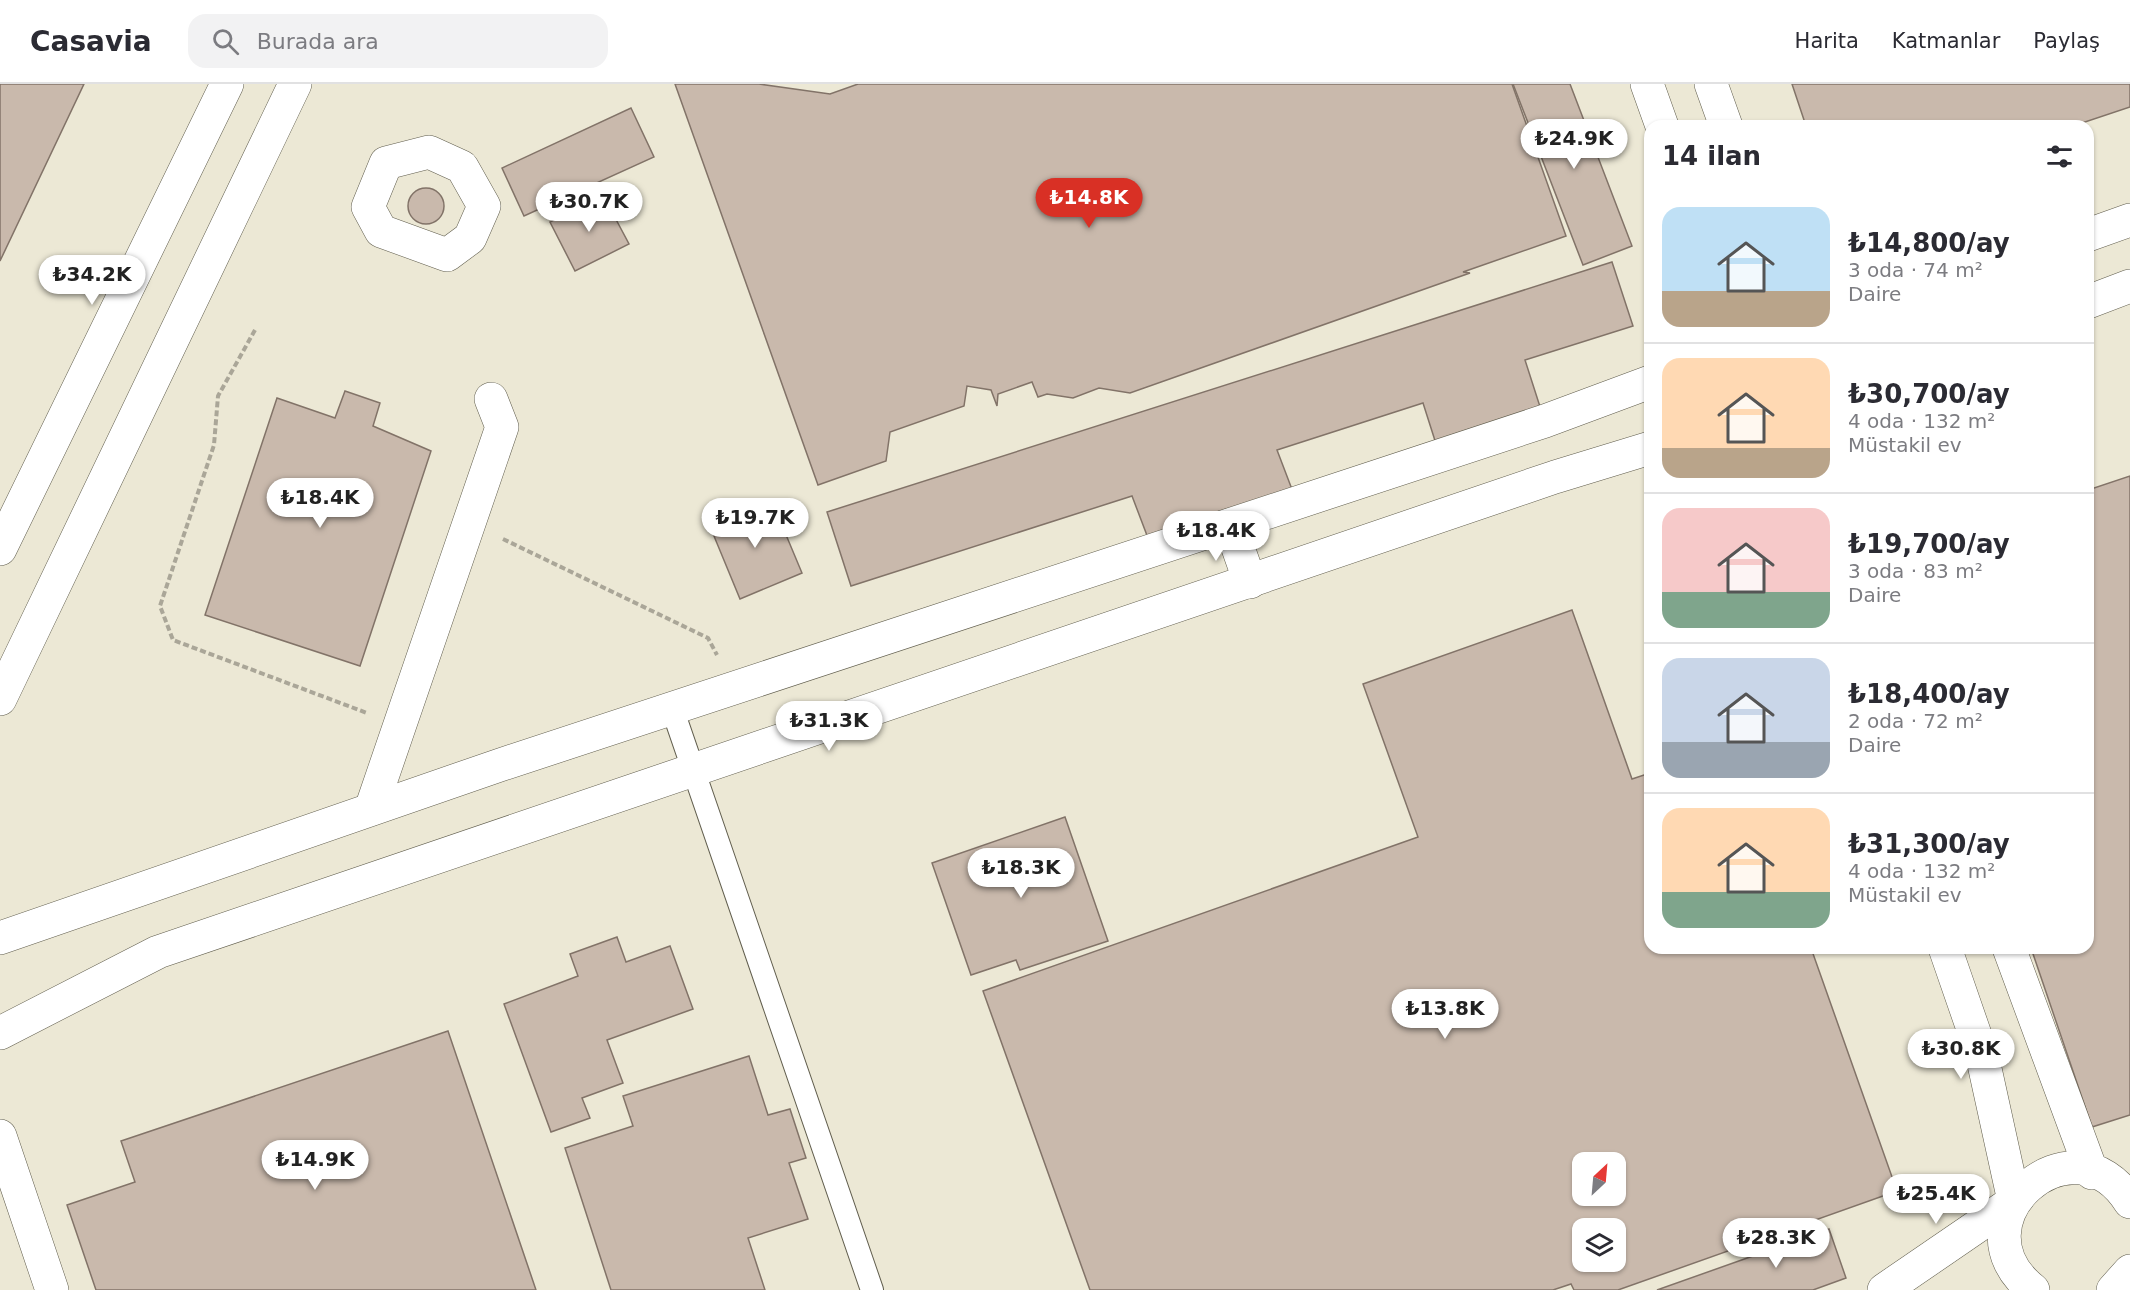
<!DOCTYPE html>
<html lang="tr">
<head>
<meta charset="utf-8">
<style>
	:root { --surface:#fff; --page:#f2f2f3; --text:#2b2b33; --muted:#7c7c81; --line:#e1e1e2; --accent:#d93025 }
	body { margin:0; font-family:"DejaVu Sans",sans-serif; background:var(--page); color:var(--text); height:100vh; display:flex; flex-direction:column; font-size:22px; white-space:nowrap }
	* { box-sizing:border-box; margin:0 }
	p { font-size:20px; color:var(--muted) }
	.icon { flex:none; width:33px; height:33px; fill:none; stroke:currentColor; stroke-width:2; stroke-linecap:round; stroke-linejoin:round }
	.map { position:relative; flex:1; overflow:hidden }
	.side { position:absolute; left:1644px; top:36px; width:450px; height:834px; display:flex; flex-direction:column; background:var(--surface); border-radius:18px; box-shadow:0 2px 4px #0004 }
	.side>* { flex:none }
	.needle { width:39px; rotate:26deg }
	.controls { position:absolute; left:1572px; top:1068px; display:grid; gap:12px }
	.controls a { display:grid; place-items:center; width:54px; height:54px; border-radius:12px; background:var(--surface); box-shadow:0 2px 4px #0004; font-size:30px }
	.price { position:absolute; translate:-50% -51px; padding:0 14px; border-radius:21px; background:#fff; color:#222; font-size:20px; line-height:39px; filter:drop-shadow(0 2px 3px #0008) }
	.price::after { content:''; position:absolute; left:50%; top:36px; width:18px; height:14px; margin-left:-9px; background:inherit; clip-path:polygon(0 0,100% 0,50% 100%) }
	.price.selected { background:var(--accent); color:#fff }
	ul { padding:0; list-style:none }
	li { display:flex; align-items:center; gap:18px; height:150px; padding:0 18px }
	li+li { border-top:2px solid var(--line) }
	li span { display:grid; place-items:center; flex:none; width:168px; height:120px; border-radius:18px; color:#555 }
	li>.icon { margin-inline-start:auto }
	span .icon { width:72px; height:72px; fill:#fffc; stroke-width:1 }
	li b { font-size:26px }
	h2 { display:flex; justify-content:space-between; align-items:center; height:72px; padding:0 18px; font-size:26px }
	header { display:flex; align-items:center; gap:36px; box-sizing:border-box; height:84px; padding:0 30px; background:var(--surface); border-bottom:2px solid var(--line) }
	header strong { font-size:28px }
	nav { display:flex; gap:33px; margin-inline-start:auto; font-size:21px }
	.search { width:420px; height:54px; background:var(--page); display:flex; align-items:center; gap:15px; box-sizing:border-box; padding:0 21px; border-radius:18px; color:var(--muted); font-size:22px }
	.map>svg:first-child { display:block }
	.building { fill:#c9b9ac; stroke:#827368; stroke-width:1.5; fill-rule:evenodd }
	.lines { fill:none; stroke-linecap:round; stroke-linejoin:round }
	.lane-casing { stroke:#615e4e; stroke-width:24 }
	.street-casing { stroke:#615e4e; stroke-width:34 }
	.path { stroke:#aaa698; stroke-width:4; stroke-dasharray:6 3; stroke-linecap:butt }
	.lane { stroke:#fff; stroke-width:22 }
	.street { stroke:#fff; stroke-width:33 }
</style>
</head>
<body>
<header>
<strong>Casavia</strong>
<div class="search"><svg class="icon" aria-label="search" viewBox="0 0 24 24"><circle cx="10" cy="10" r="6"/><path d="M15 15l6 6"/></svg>Burada ara</div>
<nav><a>Harita</a><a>Katmanlar</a><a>Paylaş</a></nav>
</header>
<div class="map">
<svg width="2130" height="1206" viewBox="0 0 2130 1206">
	<rect width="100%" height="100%" fill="#ece8d5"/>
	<!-- building -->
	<g class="building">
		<path d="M 0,0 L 84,0 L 0,177 Z"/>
		<path d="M 675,0 L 759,0 L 830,10 L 858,0 L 1512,0 L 1566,152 L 1463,188 L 1470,189 L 1130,309 L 1099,304 L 1073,314 L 1047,310 L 1038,313 L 1032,298 L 998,310 L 997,322 L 991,306 L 967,302 L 964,322 L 890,348 L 886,377 L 818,401 Z"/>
		<path d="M 1513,0 L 1570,0 L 1632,162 L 1583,181 Z"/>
		<path d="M 1792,0 L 2130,0 L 2130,23 L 2073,42 L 1806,42 Z"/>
		<path d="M 631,24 L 654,73 L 524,132 L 502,84 Z"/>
		<circle cx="426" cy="122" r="18"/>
		<path d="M 603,111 L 629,160 L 575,187 L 550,138 Z"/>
		<path d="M 1612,178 L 1633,242 L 1525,276 L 1543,332 L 1438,366 L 1423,319 L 1277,366 L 1293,408 L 1148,454 L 1132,412 L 851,502 L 827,428 Z"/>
		<path d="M 345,307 L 380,319 L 373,342 L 431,367 L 360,582 L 205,531 L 277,314 L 335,334 Z"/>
		<path d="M 2130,392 L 2130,1031 L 2092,1043 L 2031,864 L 2088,864 L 2088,406 Z"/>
		<path d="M 771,415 L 802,489 L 740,515 L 709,440 Z"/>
		<path d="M 1572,526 L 1632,695 L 1650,689 L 1650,864 L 1811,864 L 1897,1107 L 1618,1206 L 1574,1206 L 1571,1200 L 1553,1206 L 1090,1206 L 983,907 L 1418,753 L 1363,600 ZM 1582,1078 L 1616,1078 L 1616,1112 L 1582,1112 ZM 1582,1144 L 1616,1144 L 1616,1178 L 1582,1178 Z"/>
		<path d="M 1065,733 L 1108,857 L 1020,886 L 1016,876 L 971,891 L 932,779 Z"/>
		<path d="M 617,853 L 626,878 L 670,862 L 693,925 L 607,956 L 623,999 L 582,1014 L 590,1034 L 551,1048 L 504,920 L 578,892 L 570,870 Z"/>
		<path d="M 448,947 L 536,1206 L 96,1206 L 67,1121 L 135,1098 L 121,1057 Z"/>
		<path d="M 749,972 L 768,1031 L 790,1025 L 806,1074 L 789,1079 L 808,1135 L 748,1154 L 765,1206 L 611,1206 L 565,1064 L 633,1042 L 623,1012 Z"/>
		<path d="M 1829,1145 L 1846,1194 L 1813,1206 L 1657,1206 Z"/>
	</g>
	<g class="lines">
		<defs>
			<path id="lane" d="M 672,624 L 872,1206"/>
			<g id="street">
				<path d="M 1647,0 L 1662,42"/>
				<path d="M 1711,0 L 1726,42"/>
				<path d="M 429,68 L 462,83 L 484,122 L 470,154 L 447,171 L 381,147 L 368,123 L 386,79 Z"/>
				<path d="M 2088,151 L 2130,136"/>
				<path d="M 2088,218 L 2130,202"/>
				<path d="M 1230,441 L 1250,498"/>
				<path d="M 0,465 L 227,0"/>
				<path d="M 0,615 L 295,0"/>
				<path d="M 371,725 L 502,343 L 491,315"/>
				<path d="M 0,854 L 500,681 L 1545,337 L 1650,298"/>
				<path d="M 2009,864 L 2092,1089"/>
				<path d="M 0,949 L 158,868 L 1555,393 L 1650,364"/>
				<path d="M 0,1052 L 52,1206"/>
				<path d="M 1884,1206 L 2014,1117 L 1982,971 L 1945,864"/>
				<path d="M 2033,1206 C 1948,1138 2073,1027 2130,1118"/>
				<path d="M 2113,1206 L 2130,1187"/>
			</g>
		</defs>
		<!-- lane casing -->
		<use href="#lane" class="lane-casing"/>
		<!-- street casing -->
		<use href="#street" class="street-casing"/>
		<!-- path -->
		<g class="path">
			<path d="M 255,246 L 218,312 L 214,361 L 160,522 L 173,556 L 367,629"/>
			<path d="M 503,455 L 708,554 L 717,571"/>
		</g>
		<!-- lane -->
		<use href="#lane" class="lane"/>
		<!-- street -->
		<use href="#street" class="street"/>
	</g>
</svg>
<div class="controls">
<a><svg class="needle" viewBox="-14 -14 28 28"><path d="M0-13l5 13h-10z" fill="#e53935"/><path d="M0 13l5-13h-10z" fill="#7c7c81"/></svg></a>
<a><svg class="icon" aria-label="layers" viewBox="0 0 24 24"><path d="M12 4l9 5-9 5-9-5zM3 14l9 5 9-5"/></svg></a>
</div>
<b class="price" style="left:1574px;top:86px">₺24.9K</b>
<b class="price selected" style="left:1089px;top:145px">₺14.8K</b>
<b class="price" style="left:589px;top:149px">₺30.7K</b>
<b class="price" style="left:92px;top:222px">₺34.2K</b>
<b class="price" style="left:320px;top:445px">₺18.4K</b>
<b class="price" style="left:755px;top:465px">₺19.7K</b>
<b class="price" style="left:1216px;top:478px">₺18.4K</b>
<b class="price" style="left:829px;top:668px">₺31.3K</b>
<b class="price" style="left:1021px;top:815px">₺18.3K</b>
<b class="price" style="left:1445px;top:956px">₺13.8K</b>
<b class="price" style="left:1961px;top:996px">₺30.8K</b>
<b class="price" style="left:315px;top:1107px">₺14.9K</b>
<b class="price" style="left:1936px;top:1141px">₺25.4K</b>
<b class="price" style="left:1776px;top:1185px">₺28.3K</b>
<section class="side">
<h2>14 ilan<svg class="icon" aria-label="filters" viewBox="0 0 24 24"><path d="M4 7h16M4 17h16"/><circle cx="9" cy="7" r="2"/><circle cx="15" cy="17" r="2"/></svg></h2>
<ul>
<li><span style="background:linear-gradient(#bfe0f5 70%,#b9a48a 0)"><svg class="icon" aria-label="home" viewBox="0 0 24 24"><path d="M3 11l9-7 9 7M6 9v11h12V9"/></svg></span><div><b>₺14,800/ay</b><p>3 oda · 74 m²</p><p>Daire</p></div></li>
<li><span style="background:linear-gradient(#ffd9b3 75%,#b9a48a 0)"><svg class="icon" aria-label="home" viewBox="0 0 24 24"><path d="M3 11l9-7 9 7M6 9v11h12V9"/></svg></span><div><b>₺30,700/ay</b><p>4 oda · 132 m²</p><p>Müstakil ev</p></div></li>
<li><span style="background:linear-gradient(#f6c9c9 70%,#7fa58c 0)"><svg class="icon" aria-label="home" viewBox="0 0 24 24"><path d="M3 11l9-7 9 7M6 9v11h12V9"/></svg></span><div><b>₺19,700/ay</b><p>3 oda · 83 m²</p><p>Daire</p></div></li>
<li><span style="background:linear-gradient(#c9d6e8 70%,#9aa5b1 0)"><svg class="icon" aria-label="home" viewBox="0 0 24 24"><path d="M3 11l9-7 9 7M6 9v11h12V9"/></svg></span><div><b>₺18,400/ay</b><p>2 oda · 72 m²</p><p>Daire</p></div></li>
<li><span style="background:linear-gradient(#ffd9b3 70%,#7fa58c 0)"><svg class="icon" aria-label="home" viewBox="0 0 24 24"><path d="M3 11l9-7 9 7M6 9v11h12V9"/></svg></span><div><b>₺31,300/ay</b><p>4 oda · 132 m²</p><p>Müstakil ev</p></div></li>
</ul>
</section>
</div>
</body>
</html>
